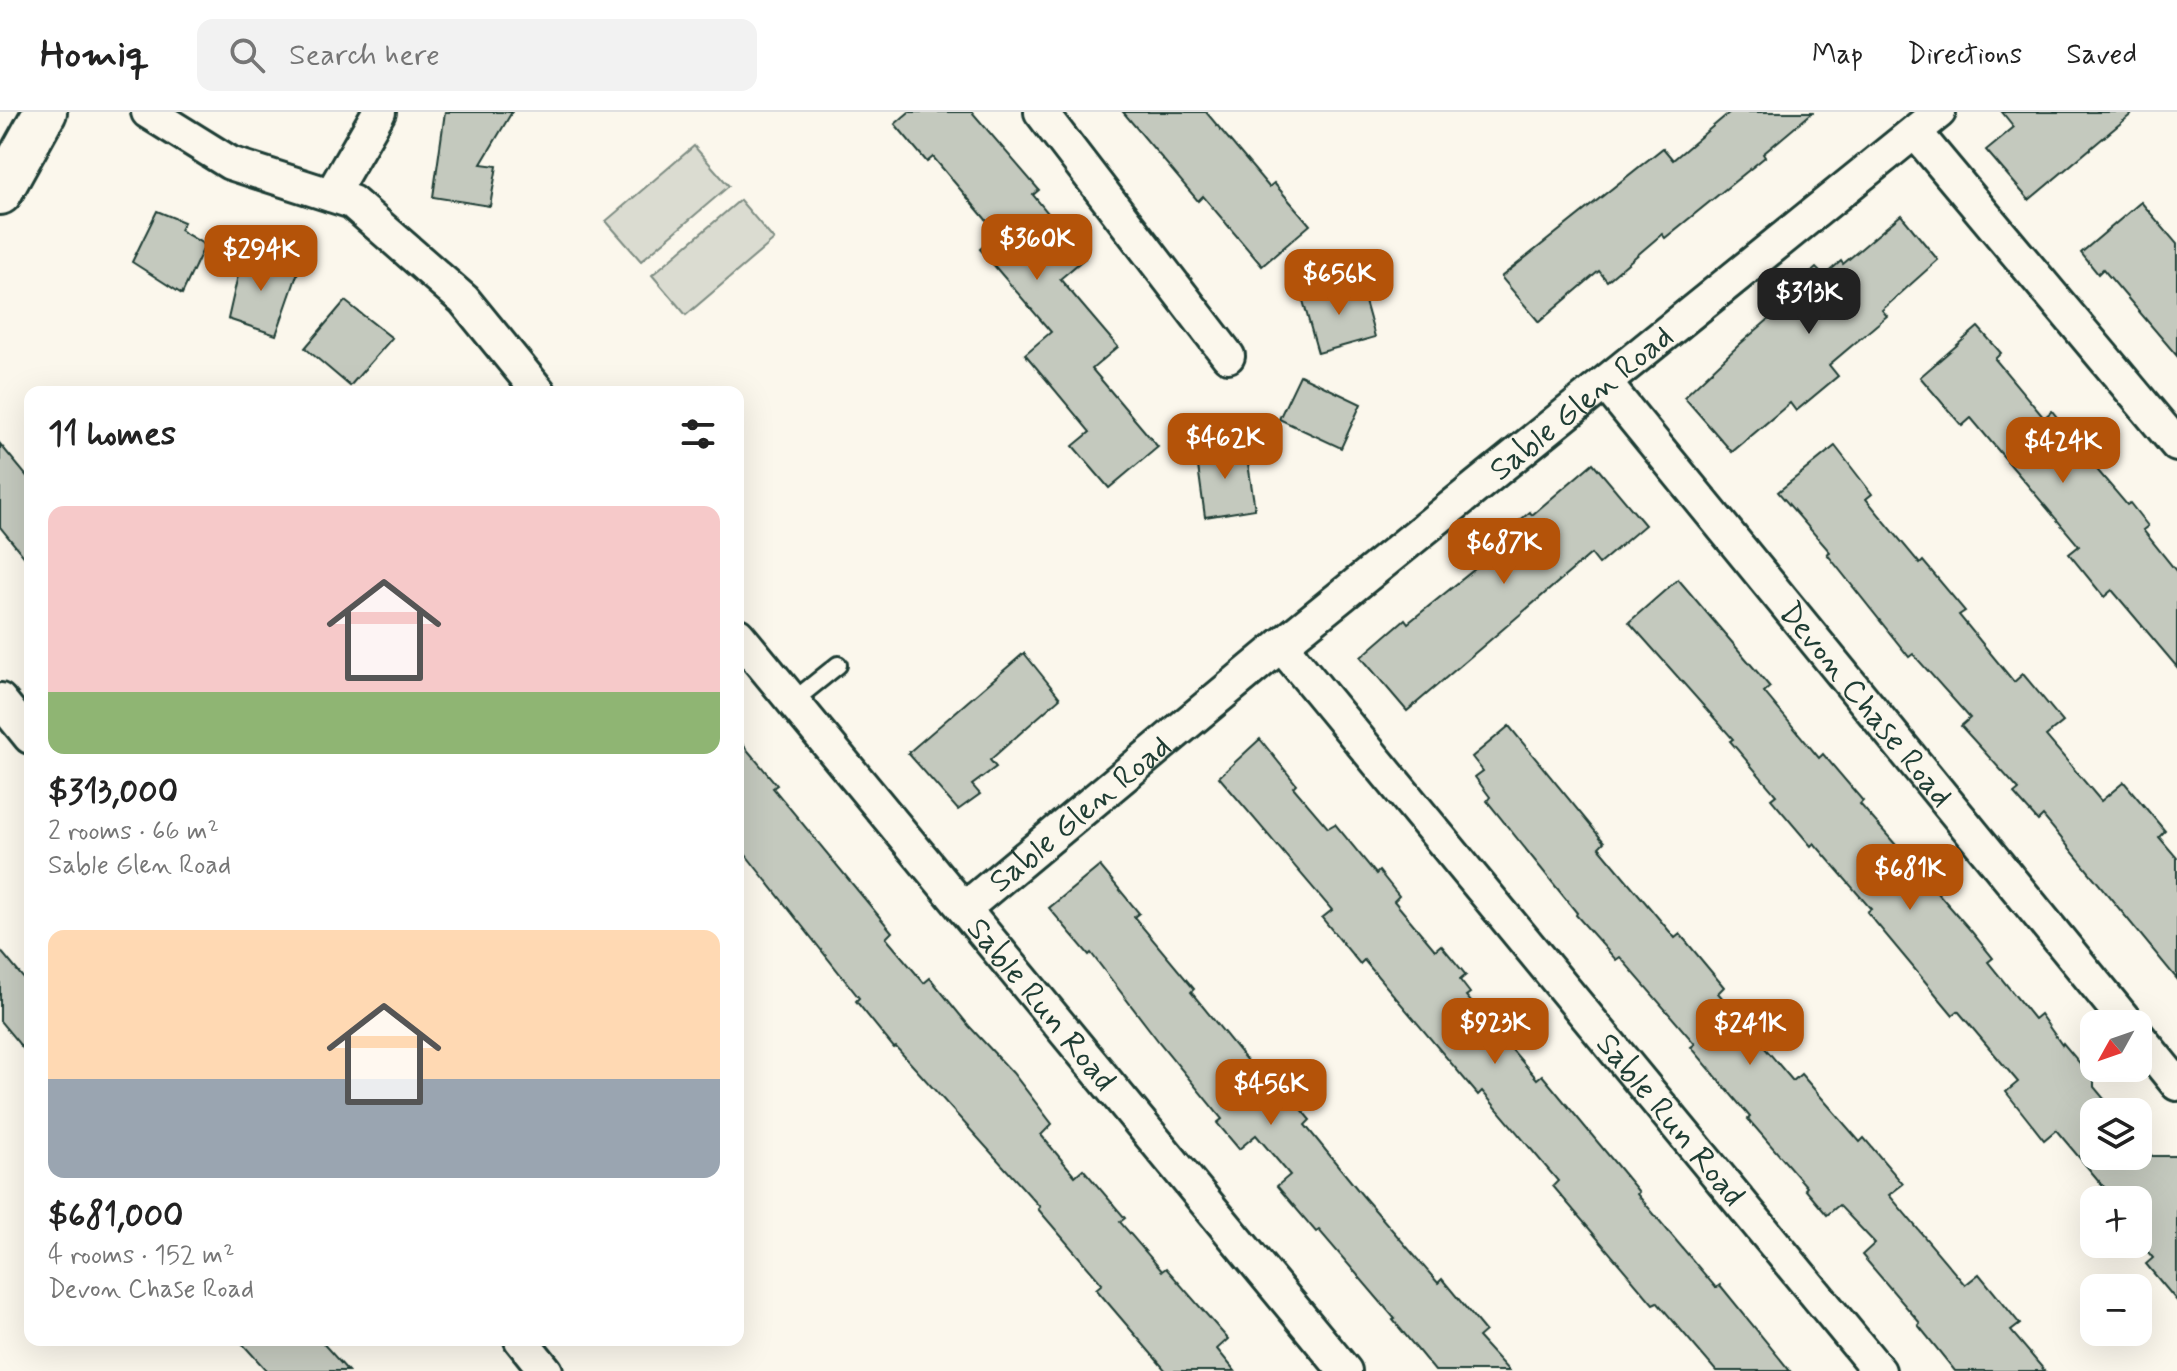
<!DOCTYPE html>
<html lang="en">
<head>
<meta charset="utf-8">
<style>
	:root { --surface:#fff; --page:#f2f2f2; --text:#222; --muted:#767676; --line:#e0e0e0; --accent:#b45309 }
	body { margin:0; font-family:Mynerve,sans-serif; background:var(--page); color:var(--text); height:100vh; display:flex; flex-direction:column; font-size:30px; white-space:nowrap }
	* { box-sizing:border-box; margin:0 }
	p { font-size:26px; color:var(--muted) }
	.icon { flex:none; width:44px; height:44px; fill:none; stroke:currentColor; stroke-width:2; stroke-linecap:round; stroke-linejoin:round }
	.map { position:relative; flex:1; overflow:hidden }
	.drawer { position:absolute; left:24px; top:274px; width:720px; height:960px; display:flex; flex-direction:column; background:var(--surface); border-radius:16px; box-shadow:0 8px 32px #0002 }
	.drawer>* { flex:none }
	.needle { width:52px; rotate:230deg }
	.tools { position:absolute; left:2080px; top:898px; display:grid; gap:16px }
	.tools a { display:grid; place-items:center; width:72px; height:72px; border-radius:16px; background:var(--surface); box-shadow:0 8px 32px #0002; font-size:40px }
	.price { position:absolute; translate:-50% -68px; padding:0 18px; border-radius:16px; background:var(--accent); color:#fff; font-size:26px; line-height:52px; filter:drop-shadow(0 2px 4px #0008) }
	.price::after { content:''; position:absolute; left:50%; top:48px; width:24px; height:18px; margin-left:-12px; background:inherit; clip-path:polygon(0 0,100% 0,50% 100%) }
	.price.selected { background:#222; color:#fff }
	ul { padding:0; list-style:none }
	li { display:grid; align-content:center; gap:16px; height:424px; padding:0 24px }
	li span { display:grid; place-items:center; height:248px; border-radius:16px; color:#555 }
	li>.icon { margin-inline-start:auto }
	span .icon { width:144px; height:144px; fill:#fffc; stroke-width:1 }
	li b { font-size:34px }
	h2 { display:flex; justify-content:space-between; align-items:center; height:96px; padding:0 24px; font-size:34px }
	header { display:flex; align-items:center; gap:48px; box-sizing:border-box; height:112px; padding:0 40px; background:var(--surface); border-bottom:2px solid var(--line) }
	header strong { font-size:38px }
	nav { display:flex; gap:44px; margin-inline-start:auto; font-size:28px }
	.search { width:560px; height:72px; background:var(--page); display:flex; align-items:center; gap:20px; box-sizing:border-box; padding:0 28px; border-radius:16px; color:var(--muted); font-size:30px }
	.map>svg:first-child { display:block }
	.green { fill:#dbdcd1; stroke:#7d8c82; stroke-width:2 }
	.building { fill:#c4c9be; stroke:#1f3d34; stroke-width:2 }
	.lines { fill:none; stroke-linecap:round; stroke-linejoin:round }
	.service-casing { stroke:#1f3d34; stroke-width:22 }
	.minor-casing { stroke:#1f3d34; stroke-width:38 }
	.tertiary-casing { stroke:#1f3d34; stroke-width:48 }
	.service { stroke:#fbf7ec; stroke-width:16 }
	.minor { stroke:#fbf7ec; stroke-width:32 }
	.tertiary { stroke:#fbf7ec; stroke-width:42 }
	.labels { text-anchor:middle; stroke-width:6; stroke-linejoin:round; paint-order:stroke }
	.street-label { font-size:32px; fill:#1f3d34; stroke:#fbf7ec }
</style>
</head>
<body>
<header>
<strong>Homiq</strong>
<div class="search"><svg class="icon" aria-label="search" viewBox="0 0 24 24"><circle cx="10" cy="10" r="6"/><path d="M15 15l6 6"/></svg>Search here</div>
<nav><a>Map</a><a>Directions</a><a>Saved</a></nav>
</header>
<div class="map">
<svg width="2177" height="1259" viewBox="0 0 2177 1259">
	<rect width="100%" height="100%" fill="#fbf7ec"/>
	<filter id="ink" filterUnits="userSpaceOnUse"><feTurbulence type="fractalNoise" baseFrequency=".0125" numOctaves="2"/><feDisplacementMap in="SourceGraphic" scale="16" xChannelSelector="R" yChannelSelector="G"/><feConvolveMatrix kernelMatrix="1 2 1 2 8 2 1 2 1" color-interpolation-filters="sRGB"/></filter>
	<g filter="url(#ink)">
		<!-- green -->
		<g class="green">
			<path d="M 694,34 L 729,74 L 641,149 L 606,109 Z"/>
			<path d="M 740,88 L 774,128 L 686,203 L 652,163 Z"/>
		</g>
		<!-- building -->
		<g class="building">
			<path d="M 445,0 L 512,0 L 481,52 L 497,54 L 490,94 L 433,85 Z"/>
			<path d="M 909,0 L 972,0 L 1039,78 L 1033,83 L 1085,146 L 1060,167 L 1118,235 L 1092,257 L 1158,335 L 1109,376 L 1073,334 L 1090,320 L 1025,242 L 1051,220 L 980,137 L 998,122 L 933,45 L 927,50 L 895,12 Z"/>
			<path d="M 1123,0 L 1206,0 L 1269,75 L 1274,71 L 1310,113 L 1262,154 L 1203,84 L 1198,89 Z"/>
			<path d="M 1730,0 L 1813,0 L 1763,42 L 1765,45 L 1665,126 L 1662,122 L 1607,169 L 1599,159 L 1539,210 L 1501,165 L 1663,36 L 1673,48 Z"/>
			<path d="M 2002,0 L 2134,0 L 2029,88 L 1986,38 L 2014,15 Z"/>
			<path d="M 2141,90 L 2177,132 L 2177,244 L 2103,157 L 2098,162 L 2081,141 Z"/>
			<path d="M 157,99 L 184,110 L 180,118 L 205,133 L 182,182 L 132,150 Z"/>
			<path d="M 1901,103 L 1938,148 L 1882,198 L 1887,204 L 1829,253 L 1838,264 L 1796,299 L 1790,291 L 1732,340 L 1684,285 L 1740,232 L 1798,182 L 1793,176 L 1816,156 L 1824,164 L 1841,149 L 1843,152 Z"/>
			<path d="M 244,137 L 272,145 L 274,153 L 298,160 L 276,223 L 228,207 Z"/>
			<path d="M 1359,168 L 1375,225 L 1318,241 L 1302,185 Z"/>
			<path d="M 345,189 L 392,226 L 350,274 L 305,236 Z"/>
			<path d="M 1978,215 L 2001,241 L 1995,247 L 2044,306 L 2052,299 L 2067,318 L 2065,320 L 2127,393 L 2130,391 L 2148,414 L 2143,418 L 2177,460 L 2177,555 L 2112,478 L 2104,485 L 2069,442 L 2079,434 L 1971,306 L 1962,314 L 1920,265 Z"/>
			<path d="M 1300,263 L 1361,292 L 1341,336 L 1279,307 Z"/>
			<path d="M 0,332 L 30,368 L 30,452 L 0,415 Z"/>
			<path d="M 1245,332 L 1255,397 L 1205,405 L 1196,340 Z"/>
			<path d="M 1835,334 L 1872,382 L 1866,387 L 1920,452 L 1923,449 L 1965,499 L 1959,503 L 2014,570 L 2023,562 L 2063,610 L 2046,624 L 2101,689 L 2124,670 L 2165,719 L 2159,725 L 2177,746 L 2177,867 L 2043,704 L 2038,709 L 2014,682 L 2019,678 L 1961,614 L 1970,606 L 1913,542 L 1909,545 L 1827,442 L 1830,440 L 1778,380 Z"/>
			<path d="M 1593,351 L 1645,413 L 1599,452 L 1591,442 L 1407,599 L 1361,545 L 1405,507 L 1408,511 L 1507,431 L 1501,424 L 1530,400 L 1532,403 Z"/>
			<path d="M 1678,467 L 1770,575 L 1764,580 L 1819,646 L 1823,642 L 1863,689 L 1860,692 L 1972,820 L 1993,846 L 1988,850 L 2034,907 L 2040,902 L 2062,933 L 2063,931 L 2094,968 L 2094,975 L 2115,1000 L 2094,1000 L 2094,1044 L 2138,1044 L 2138,1027 L 2152,1044 L 2177,1044 L 2177,1189 L 2146,1152 L 2153,1146 L 2138,1128 L 2138,1088 L 2115,1088 L 2056,1018 L 2044,1028 L 2006,980 L 2018,970 L 1958,899 L 1953,903 L 1867,800 L 1871,797 L 1814,731 L 1811,734 L 1771,687 L 1776,683 L 1730,629 L 1733,627 L 1629,510 Z"/>
			<path d="M 1024,541 L 1060,586 L 990,648 L 996,655 L 972,673 L 980,682 L 958,698 L 908,641 Z"/>
			<path d="M 1509,614 L 1604,730 L 1599,735 L 1675,826 L 1680,822 L 1724,875 L 1718,881 L 1793,969 L 1801,962 L 1860,1030 L 1864,1026 L 1903,1072 L 1889,1083 L 1965,1173 L 1979,1162 L 2020,1212 L 2011,1219 L 2045,1259 L 1955,1259 L 1918,1213 L 1920,1211 L 1862,1143 L 1875,1131 L 1839,1093 L 1827,1103 L 1805,1077 L 1807,1075 L 1748,1007 L 1750,1005 L 1691,935 L 1695,932 L 1620,845 L 1616,848 L 1576,803 L 1577,801 L 1487,689 L 1490,685 L 1475,665 L 1483,659 L 1472,645 Z"/>
			<path d="M 738,627 L 777,673 L 773,676 L 892,820 L 886,826 L 924,871 L 930,866 L 969,914 L 1013,961 L 1052,1012 L 1041,1023 L 1075,1064 L 1083,1057 L 1125,1106 L 1120,1110 L 1162,1159 L 1166,1156 L 1228,1227 L 1217,1237 L 1235,1259 L 1166,1259 L 1096,1177 L 1102,1172 L 1038,1097 L 1040,1095 L 896,935 L 894,936 L 856,889 L 859,886 L 738,733 Z"/>
			<path d="M 1260,627 L 1296,672 L 1293,675 L 1328,716 L 1335,712 L 1376,762 L 1379,759 L 1399,784 L 1394,789 L 1435,838 L 1441,833 L 1466,863 L 1460,868 L 1470,881 L 1466,884 L 1537,967 L 1542,963 L 1639,1080 L 1637,1082 L 1716,1176 L 1720,1173 L 1790,1259 L 1716,1259 L 1657,1190 L 1653,1192 L 1553,1074 L 1558,1069 L 1482,979 L 1478,983 L 1364,848 L 1360,852 L 1322,806 L 1332,798 L 1219,665 Z"/>
			<path d="M 1100,754 L 1139,801 L 1134,805 L 1194,877 L 1191,880 L 1265,971 L 1273,964 L 1310,1008 L 1305,1013 L 1362,1083 L 1438,1171 L 1442,1167 L 1485,1219 L 1478,1225 L 1509,1259 L 1435,1259 L 1393,1208 L 1395,1207 L 1319,1118 L 1316,1120 L 1277,1074 L 1290,1063 L 1256,1023 L 1239,1037 L 1217,1011 L 1222,1007 L 1159,930 L 1091,841 L 1089,843 L 1049,796 Z"/>
			<path d="M 0,838 L 30,874 L 30,945 L 0,909 Z"/>
			<path d="M 239,1228 L 320,1228 L 348,1259 L 267,1259 Z"/>
		</g>
		<g class="lines">
			<defs>
				<path id="service" d="M 792,590 L 838,553"/>
				<g id="minor">
					<path d="M 148,0 L 230,51 L 352,90 L 464,188 L 539,280"/>
					<path d="M 1041,0 L 1228,244"/>
					<path d="M 1916,21 L 2177,333"/>
					<path d="M 331,83 L 379,0"/>
					<path id="s1" d="M 1605,271 L 2128,912"/>
					<path id="s2" d="M 738,523 L 1345,1259"/>
					<path id="s3" d="M 1281,533 L 1879,1259"/>
					<path d="M 0,588 L 30,625"/>
					<path id="s4" d="M 964,797 L 1281,533 L 1939,0"/>
					<path d="M 2138,924 L 2177,972"/>
					<path d="M 521,1228 L 546,1259"/>
				</g>
				<path id="tertiary" d="M 0,81 L 45,0"/>
			</defs>
			<!-- service casing -->
			<use href="#service" class="service-casing"/>
			<!-- minor casing -->
			<use href="#minor" class="minor-casing"/>
			<!-- tertiary casing -->
			<use href="#tertiary" class="tertiary-casing"/>
			<!-- service -->
			<use href="#service" class="service"/>
			<!-- minor -->
			<use href="#minor" class="minor"/>
			<!-- tertiary -->
			<use href="#tertiary" class="tertiary"/>
		</g>
	</g>
	<g class="labels">
		<!-- street labels -->
		<g class="street-label">
			<text dy="11" stroke="none"><textPath href="#s4" startOffset="798">Sable Glen Road</textPath></text>
			<text dy="11" stroke="none"><textPath href="#s1" startOffset="414">Devon Chase Road</textPath></text>
			<text dy="11" stroke="none"><textPath href="#s4" startOffset="150">Sable Glen Road</textPath></text>
			<text dy="11" stroke="none"><textPath href="#s2" startOffset="478">Sable Run Road</textPath></text>
			<text dy="11" stroke="none"><textPath href="#s3" startOffset="614">Sable Run Road</textPath></text>
		</g>
	</g>
</svg>
<div class="tools">
<a><svg class="needle" viewBox="-14 -14 28 28"><path d="M0-13l5 13h-10z" fill="#e53935"/><path d="M0 13l5-13h-10z" fill="#767676"/></svg></a>
<a><svg class="icon" aria-label="layers" viewBox="0 0 24 24"><path d="M12 4l9 5-9 5-9-5zM3 14l9 5 9-5"/></svg></a>
<a>+</a>
<a>−</a>
</div>
<b class="price" style="left:1037px;top:170px">$360K</b>
<b class="price" style="left:261px;top:181px">$294K</b>
<b class="price" style="left:1339px;top:205px">$656K</b>
<b class="price selected" style="left:1809px;top:224px">$313K</b>
<b class="price" style="left:1225px;top:369px">$462K</b>
<b class="price" style="left:2063px;top:373px">$424K</b>
<b class="price" style="left:1504px;top:474px">$687K</b>
<b class="price" style="left:1910px;top:800px">$681K</b>
<b class="price" style="left:1495px;top:954px">$923K</b>
<b class="price" style="left:1750px;top:955px">$241K</b>
<b class="price" style="left:1271px;top:1015px">$456K</b>
<section class="drawer">
<h2>11 homes<svg class="icon" aria-label="filters" viewBox="0 0 24 24"><path d="M4 7h16M4 17h16"/><circle cx="9" cy="7" r="2"/><circle cx="15" cy="17" r="2"/></svg></h2>
<ul>
<li><span style="background:linear-gradient(#f6c9c9 75%,#8fb573 0)"><svg class="icon" aria-label="home" viewBox="0 0 24 24"><path d="M3 11l9-7 9 7M6 9v11h12V9"/></svg></span><div><b>$313,000</b><p>2 rooms · 66 m²</p><p>Sable Glen Road</p></div></li>
<li><span style="background:linear-gradient(#ffd9b3 60%,#9aa5b1 0)"><svg class="icon" aria-label="home" viewBox="0 0 24 24"><path d="M3 11l9-7 9 7M6 9v11h12V9"/></svg></span><div><b>$681,000</b><p>4 rooms · 152 m²</p><p>Devon Chase Road</p></div></li>
</ul>
</section>
</div>
</body>
</html>
